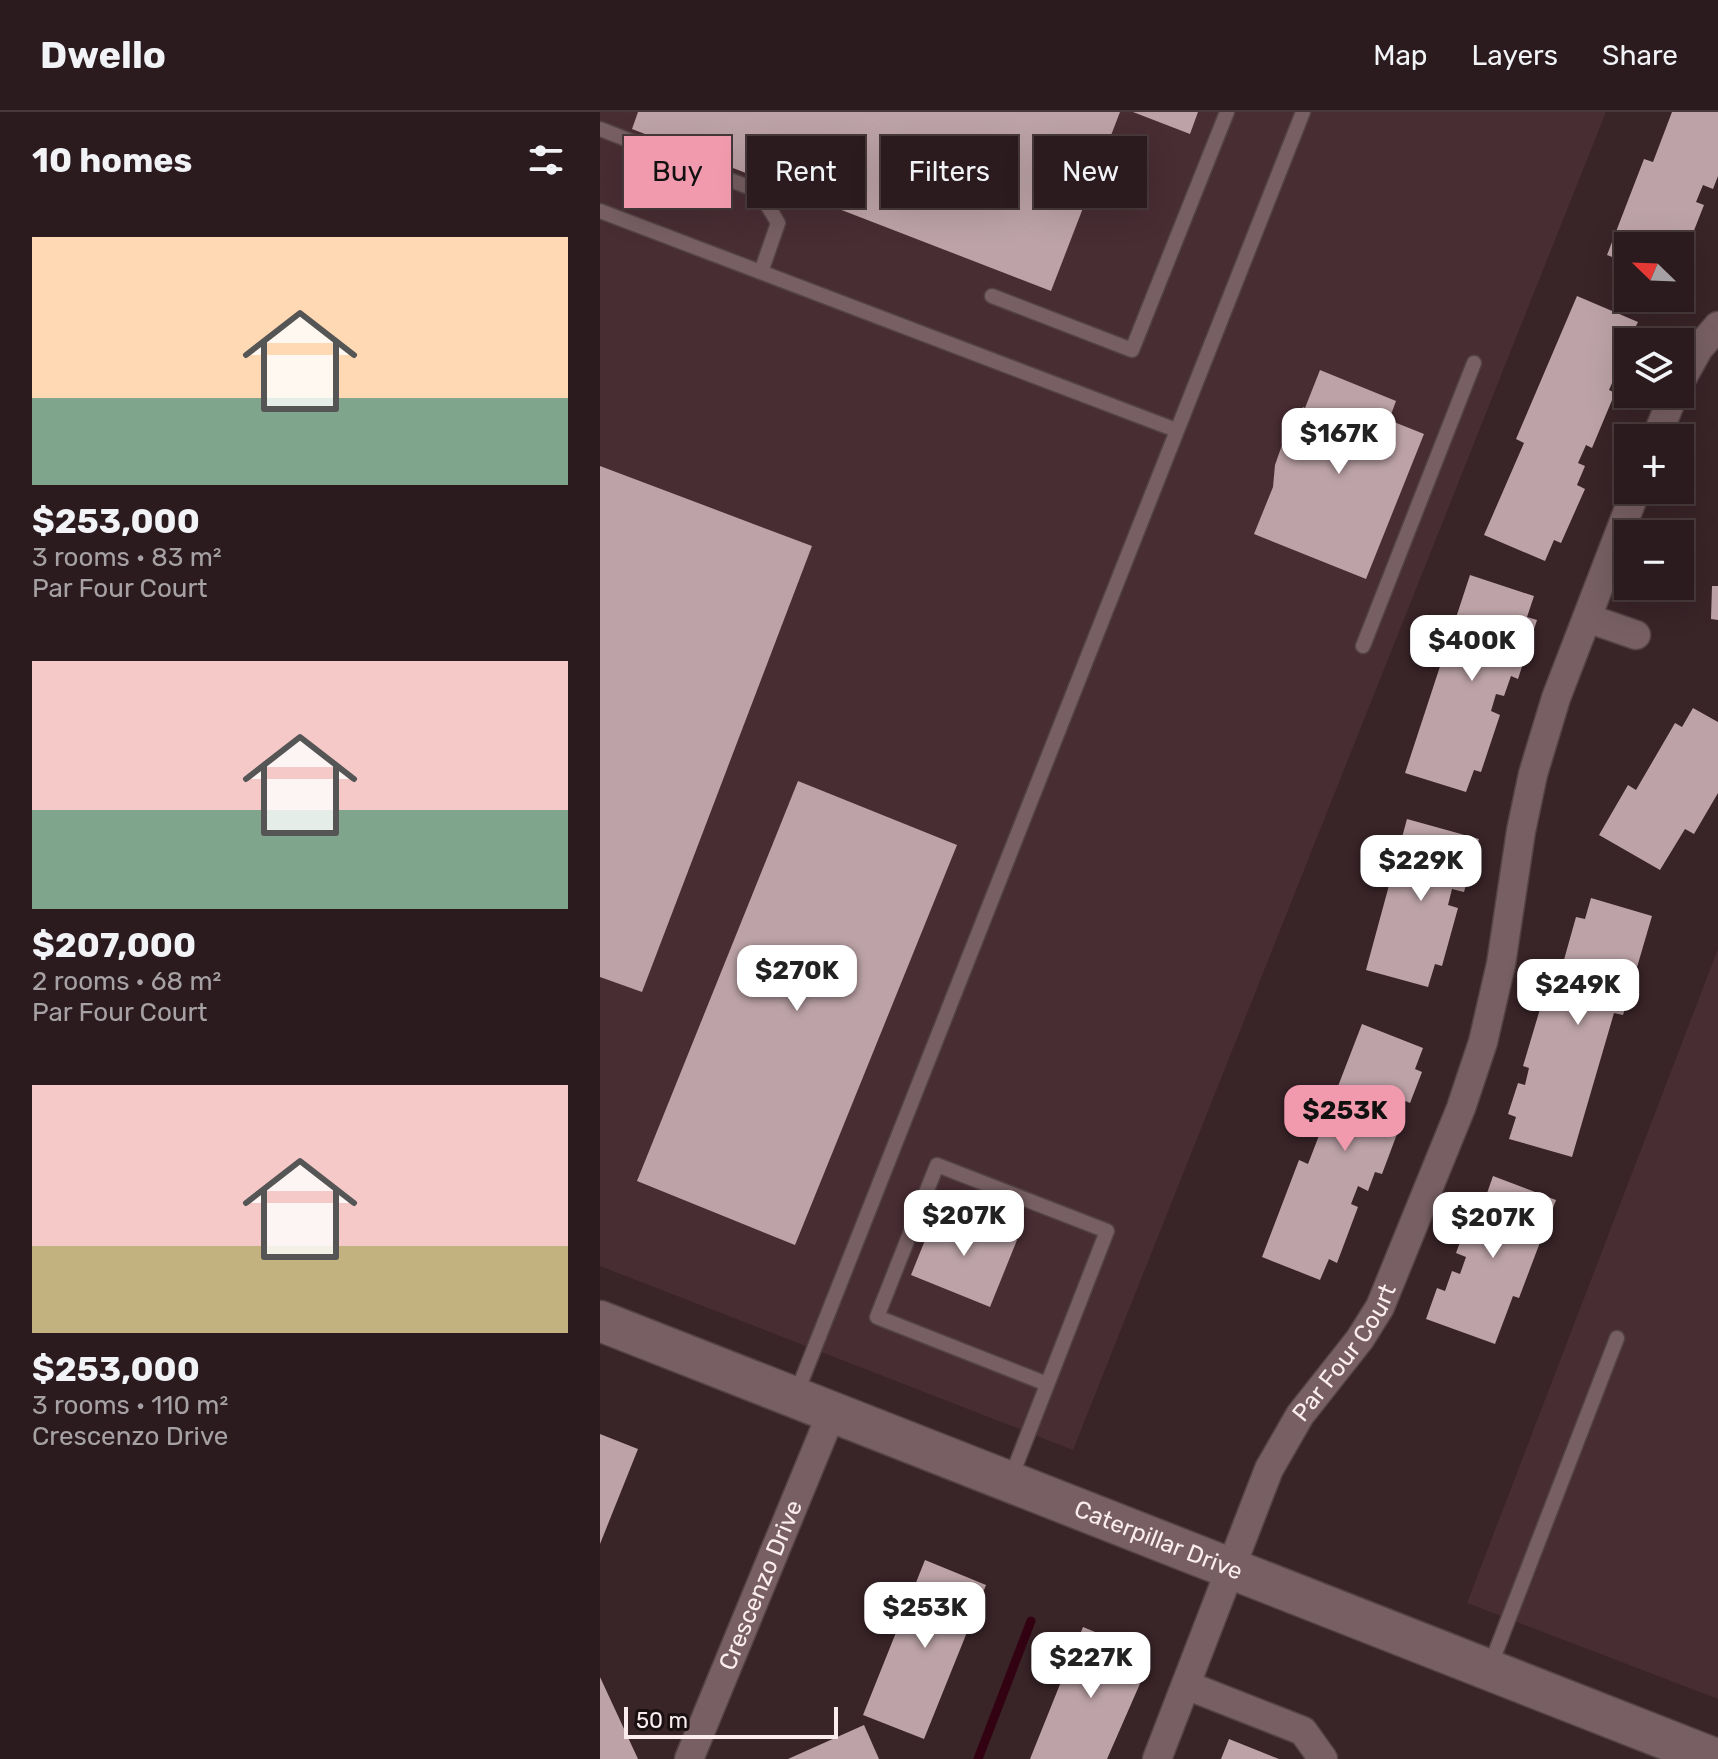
<!DOCTYPE html>
<html lang="en">
<head>
<meta charset="utf-8">
<style>
	:root { --surface:#2b1b1e; --page:#37282b; --text:#f1f3f6; --muted:#a6a1a4; --line:#47393c; --accent:#f29aad }
	body { margin:0; font-family:Rubik,sans-serif; background:var(--page); color:var(--text); height:100vh; display:flex; flex-direction:column; font-size:30px; white-space:nowrap }
	* { box-sizing:border-box; margin:0 }
	p { font-size:26px; color:var(--muted) }
	.icon { flex:none; width:44px; height:44px; fill:none; stroke:currentColor; stroke-width:2; stroke-linecap:round; stroke-linejoin:round }
	.map { position:relative; flex:1; overflow:hidden }
	.details { display:flex; flex-direction:column; background:var(--surface); width:600px }
	.details>* { flex:none }
	.banner { position:absolute; left:24px; top:24px; width:760px; height:72px; display:flex; gap:16px }
	.needle { width:52px; rotate:293deg }
	.tools { position:absolute; left:1014px; top:120px; display:grid; gap:16px }
	.tools a { display:grid; place-items:center; width:80px; height:80px; border-radius:0px; background:var(--surface); box-shadow:0 8px 32px #0002,0 0 0 2px var(--line); font-size:40px }
	.scale { position:absolute; left:24px; bottom:20px; width:214px; box-sizing:border-box; padding-left:8px; border:4px solid #fbedef; border-top:0; font-size:22px; line-height:28px; white-space:nowrap; color:#fbedef; -webkit-text-stroke:6px #1a1012; paint-order:stroke }
	.price { position:absolute; translate:-50% -68px; padding:0 18px; border-radius:16px; background:#fff; color:#222; font-size:26px; line-height:52px; filter:drop-shadow(0 2px 4px #0008) }
	.price::after { content:''; position:absolute; left:50%; top:48px; width:24px; height:18px; margin-left:-12px; background:inherit; clip-path:polygon(0 0,100% 0,50% 100%) }
	.price.active { background:var(--accent); color:#111 }
	ul { padding:0; list-style:none }
	li { display:grid; align-content:center; gap:16px; height:424px; padding:0 32px }
	li span { display:grid; place-items:center; height:248px; border-radius:0px; color:#555 }
	li>.icon { margin-inline-start:auto }
	span .icon { width:144px; height:144px; fill:#fffc; stroke-width:1 }
	li b { font-size:34px }
	h2 { display:flex; justify-content:space-between; align-items:center; height:96px; padding:0 32px; font-size:34px }
	.pill { padding:0 28px; border-radius:0px; background:var(--surface); box-shadow:0 8px 32px #0002,0 0 0 2px var(--line); font-size:28px; line-height:72px }
	.pill.active { background:var(--accent); color:#111 }
	header { display:flex; align-items:center; gap:48px; box-sizing:border-box; height:112px; padding:0 40px; background:var(--surface); border-bottom:2px solid var(--line) }
	header strong { font-size:38px }
	nav { display:flex; gap:44px; margin-inline-start:auto; font-size:28px }
	main { display:flex; flex:1; min-height:0 }
	.map>svg:first-child { display:block }
	.built { fill:#482d33 }
	.lines { fill:none; stroke-linecap:round; stroke-linejoin:round }
	.stream { stroke:#330212; stroke-width:9 }
	.building { fill:#bda3a8 }
	.lane-casing { stroke:#544346; stroke-width:17 }
	.street-casing { stroke:#544346; stroke-width:31 }
	.secondary-casing { stroke:#544346; stroke-width:43 }
	.lane { stroke:#775f63; stroke-width:14 }
	.street { stroke:#775f63; stroke-width:28 }
	.secondary { stroke:#775f63; stroke-width:40 }
	.labels { text-anchor:middle; stroke-width:8; stroke-linejoin:round; paint-order:stroke }
	.street-label { font-size:24px; fill:#fbedef; stroke:#1a1012 }
</style>
</head>
<body>
<header>
<strong>Dwello</strong>
<nav><a>Map</a><a>Layers</a><a>Share</a></nav>
</header>
<main>
<section class="details">
<h2>10 homes<svg class="icon" aria-label="filters" viewBox="0 0 24 24"><path d="M4 7h16M4 17h16"/><circle cx="9" cy="7" r="2"/><circle cx="15" cy="17" r="2"/></svg></h2>
<ul>
<li><span style="background:linear-gradient(#ffd9b3 65%,#7fa58c 0)"><svg class="icon" aria-label="home" viewBox="0 0 24 24"><path d="M3 11l9-7 9 7M6 9v11h12V9"/></svg></span><div><b>$253,000</b><p>3 rooms · 83 m²</p><p>Par Four Court</p></div></li>
<li><span style="background:linear-gradient(#f6c9c9 60%,#7fa58c 0)"><svg class="icon" aria-label="home" viewBox="0 0 24 24"><path d="M3 11l9-7 9 7M6 9v11h12V9"/></svg></span><div><b>$207,000</b><p>2 rooms · 68 m²</p><p>Par Four Court</p></div></li>
<li><span style="background:linear-gradient(#f6c9c9 65%,#c2b280 0)"><svg class="icon" aria-label="home" viewBox="0 0 24 24"><path d="M3 11l9-7 9 7M6 9v11h12V9"/></svg></span><div><b>$253,000</b><p>3 rooms · 110 m²</p><p>Crescenzo Drive</p></div></li>
</ul>
</section>
<div class="map">
<svg width="1118" height="1647" viewBox="0 0 1118 1647">
	<rect width="100%" height="100%" fill="#392428"/>
	<!-- built -->
	<g class="built">
		<path d="M 0,0 L 1006,0 L 473,1338 L 0,1154 Z"/>
		<path d="M 1118,837 L 1118,1587 L 867,1491 Z"/>
	</g>
	<g class="lines">
		<!-- stream -->
		<path class="stream" d="M 378,1647 L 431,1509"/>
	</g>
	<!-- building -->
	<g class="building">
		<path d="M 38,0 L 520,0 L 451,179 L 32,17 Z"/>
		<path d="M 533,0 L 598,0 L 590,22 Z"/>
		<path d="M 1072,0 L 1118,0 L 1118,64 L 1113,77 L 1103,73 L 1096,90 L 1104,93 L 1082,149 L 1080,148 L 1080,134 L 1028,134 L 1028,151 L 1007,143 L 1044,47 L 1053,50 Z"/>
		<path d="M 977,184 L 1038,210 L 1028,230 L 1028,253 L 1023,265 L 1016,262 L 1009,278 L 1015,281 L 992,336 L 986,333 L 978,351 L 985,354 L 977,373 L 985,377 L 961,431 L 954,428 L 945,449 L 884,423 L 924,331 L 916,327 Z"/>
		<path d="M 720,258 L 796,289 L 789,308 L 824,322 L 766,467 L 654,422 L 673,375 L 675,353 L 682,333 L 691,314 L 703,295 L 705,296 Z"/>
		<path d="M 0,354 L 212,434 L 42,880 L 0,865 Z"/>
		<path d="M 870,463 L 934,484 L 927,505 L 937,508 L 918,567 L 911,564 L 904,584 L 896,582 L 891,599 L 900,603 L 881,660 L 874,658 L 866,680 L 805,661 Z"/>
		<path d="M 1112,474 L 1118,474 L 1118,508 L 1111,507 Z"/>
		<path d="M 1093,596 L 1118,610 L 1118,681 L 1094,722 L 1085,717 L 1060,758 L 999,723 L 1028,673 L 1036,678 L 1075,611 L 1082,615 Z"/>
		<path d="M 198,669 L 357,733 L 195,1133 L 37,1069 Z"/>
		<path d="M 807,707 L 879,727 L 864,780 L 852,777 L 848,793 L 858,796 L 842,854 L 835,852 L 828,875 L 766,858 Z"/>
		<path d="M 991,786 L 1052,804 L 1023,903 L 1014,901 L 972,1045 L 909,1027 L 916,1005 L 908,1002 L 918,971 L 925,973 L 929,956 L 923,954 L 940,897 L 946,899 L 952,879 L 962,882 L 967,864 L 960,862 L 976,805 L 985,807 Z"/>
		<path d="M 762,912 L 823,936 L 815,957 L 822,960 L 810,991 L 803,988 L 797,1004 L 803,1006 L 782,1062 L 775,1060 L 768,1079 L 758,1074 L 751,1092 L 758,1095 L 737,1151 L 729,1147 L 720,1168 L 662,1145 L 699,1048 L 708,1052 Z"/>
		<path d="M 893,1064 L 956,1088 L 919,1186 L 913,1184 L 895,1232 L 826,1207 L 837,1176 L 845,1179 L 852,1159 L 860,1162 L 866,1145 L 856,1141 L 877,1084 L 885,1087 Z"/>
		<path d="M 338,1096 L 417,1128 L 390,1195 L 311,1163 Z"/>
		<path d="M 0,1322 L 38,1337 L 0,1432 Z"/>
		<path d="M 325,1448 L 386,1473 L 324,1627 L 263,1603 Z"/>
		<path d="M 483,1515 L 544,1540 L 538,1555 L 546,1558 L 507,1647 L 430,1647 Z"/>
		<path d="M 0,1565 L 38,1647 L 0,1647 Z"/>
		<path d="M 264,1613 L 279,1647 L 188,1647 Z"/>
		<path d="M 629,1627 L 679,1647 L 621,1647 Z"/>
	</g>
	<g class="lines">
		<defs>
			<g id="lane">
				<path d="M 0,17 L 59,40"/>
				<path d="M 93,54 L 159,79 L 178,111 L 161,160"/>
				<path d="M 0,99 L 576,318"/>
				<path d="M 392,184 L 532,238 L 627,0"/>
				<path d="M 763,534 L 874,251"/>
				<path d="M 195,1285 L 703,0"/>
				<path d="M 410,1368 L 507,1119 L 337,1053 L 277,1205 L 447,1272"/>
				<path d="M 889,1557 L 1017,1226"/>
			</g>
			<g id="street">
				<path d="M 1080,270 L 1099,236 L 1118,214"/>
				<path d="M 1056,326 L 1074,282"/>
				<path d="M 987,506 L 1036,523"/>
				<path d="M 586,1573 L 703,1619 L 723,1647"/>
				<path id="s1" d="M 89,1647 L 232,1300"/>
				<path id="s2" d="M 557,1647 L 669,1357 L 700,1303 L 760,1227 L 780,1195 L 861,996 L 883,930 L 901,852 L 921,719 L 933,662 L 956,586 L 1036,378"/>
			</g>
			<g id="secondary">
				<path id="s3" d="M 0,1209 L 1116,1647"/>
			</g>
		</defs>
		<!-- lane casing -->
		<use href="#lane" class="lane-casing"/>
		<!-- street casing -->
		<use href="#street" class="street-casing"/>
		<!-- secondary casing -->
		<use href="#secondary" class="secondary-casing"/>
		<!-- lane -->
		<use href="#lane" class="lane"/>
		<!-- street -->
		<use href="#street" class="street"/>
		<!-- secondary -->
		<use href="#secondary" class="secondary"/>
	</g>
	<g class="labels">
		<!-- street labels -->
		<g class="street-label">
			<text dy="8" stroke="none"><textPath href="#s2" startOffset="450">Par Four Court</textPath></text>
			<text dy="8" stroke="none"><textPath href="#s3" startOffset="600">Caterpillar Drive</textPath></text>
			<text dy="8" stroke="none"><textPath href="#s1" startOffset="188">Crescenzo Drive</textPath></text>
		</g>
	</g>
</svg>
<div class="tools">
<a><svg class="needle" viewBox="-14 -14 28 28"><path d="M0-13l5 13h-10z" fill="#e53935"/><path d="M0 13l5-13h-10z" fill="#a6a1a4"/></svg></a>
<a><svg class="icon" aria-label="layers" viewBox="0 0 24 24"><path d="M12 4l9 5-9 5-9-5zM3 14l9 5 9-5"/></svg></a>
<a>+</a>
<a>−</a>
</div>
<div class="scale">50 m</div>
<b class="price" style="left:739px;top:364px">$167K</b>
<b class="price" style="left:872px;top:571px">$400K</b>
<b class="price" style="left:821px;top:791px">$229K</b>
<b class="price" style="left:197px;top:901px">$270K</b>
<b class="price" style="left:978px;top:915px">$249K</b>
<b class="price active" style="left:745px;top:1041px">$253K</b>
<b class="price" style="left:364px;top:1146px">$207K</b>
<b class="price" style="left:893px;top:1148px">$207K</b>
<b class="price" style="left:325px;top:1538px">$253K</b>
<b class="price" style="left:491px;top:1588px">$227K</b>
<div class="banner">
<a class="pill active">Buy</a>
<a class="pill">Rent</a>
<a class="pill">Filters</a>
<a class="pill">New</a>
</div>
</div>
</main>
</body>
</html>
